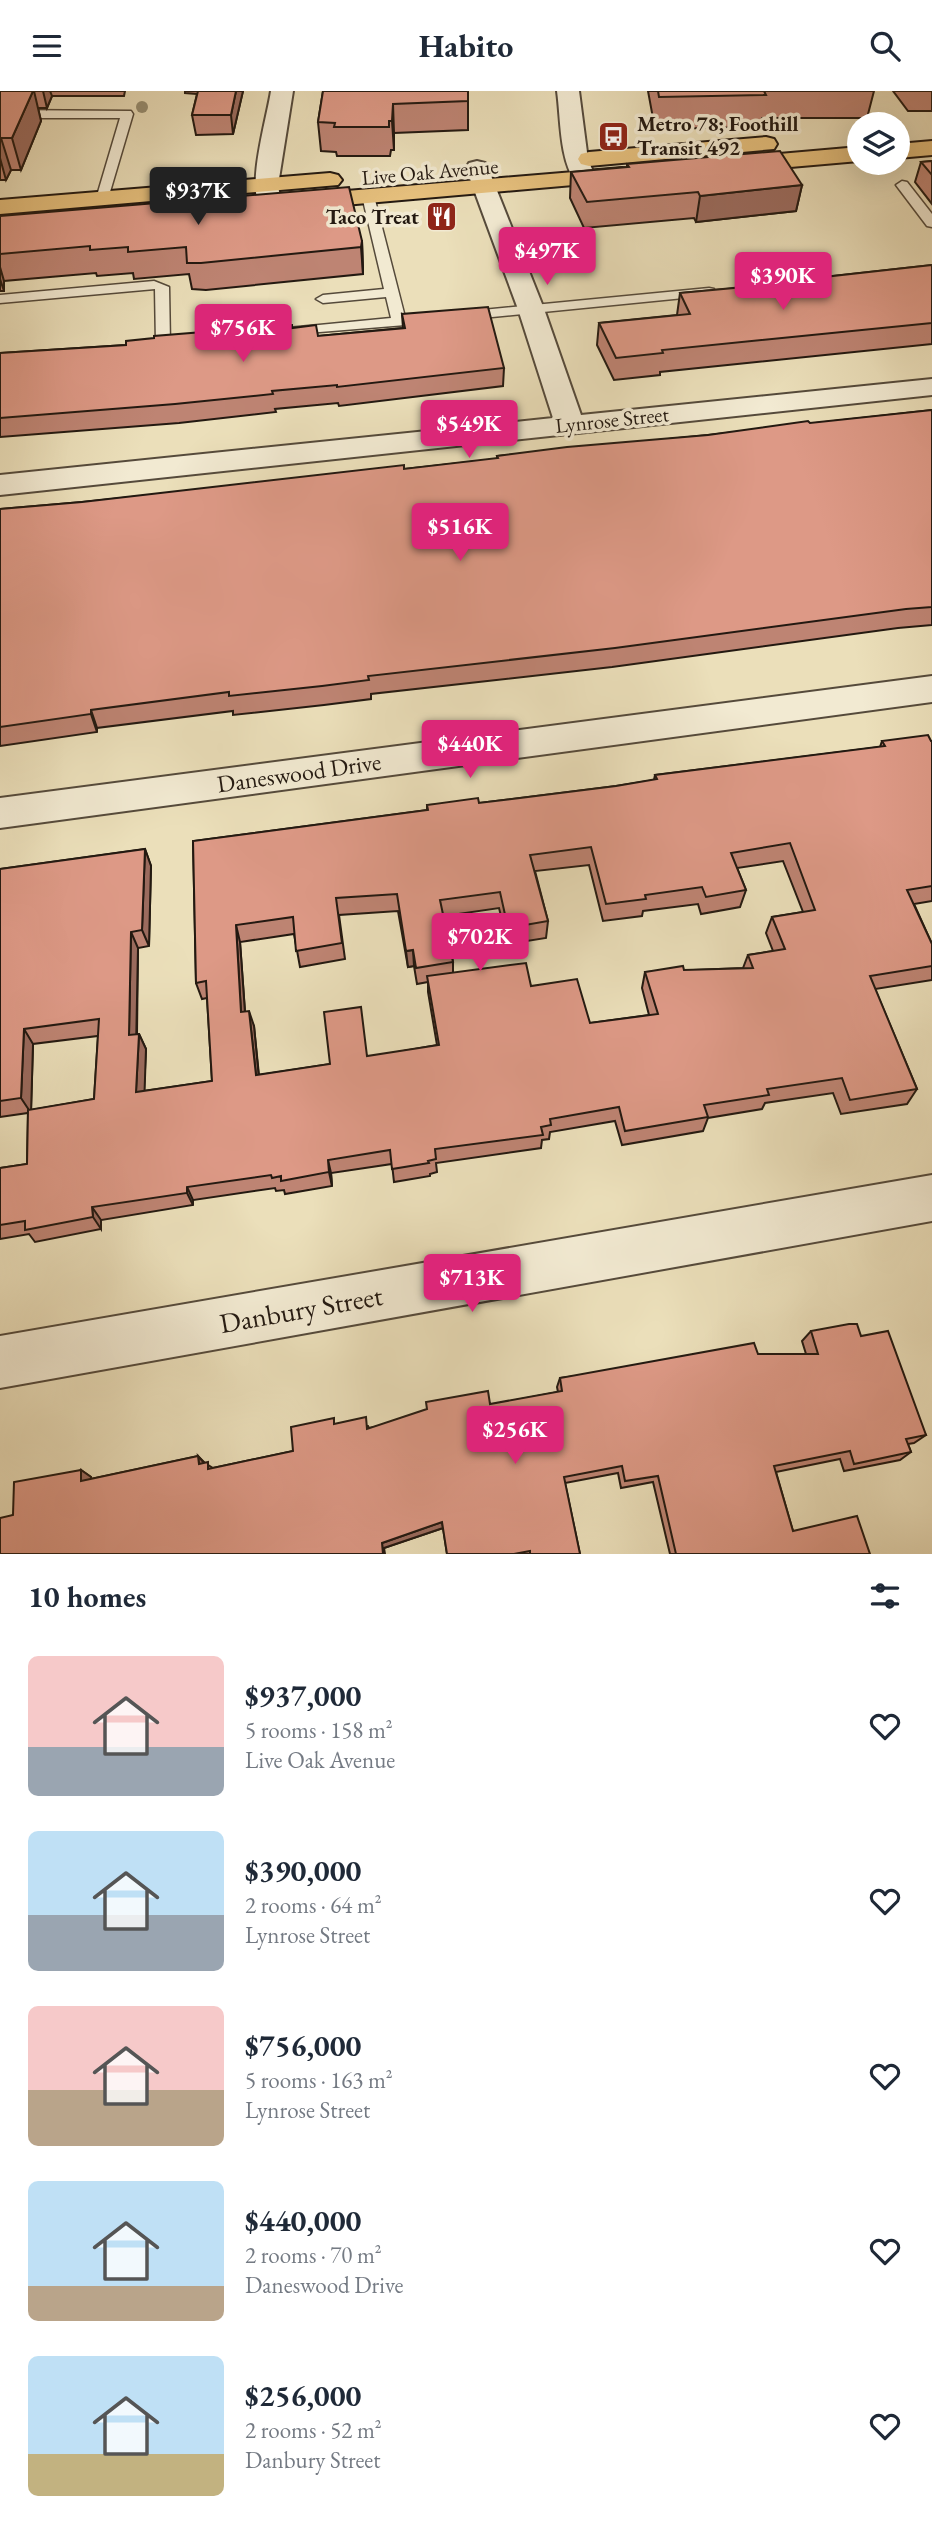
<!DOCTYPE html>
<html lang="en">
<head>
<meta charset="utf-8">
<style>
	:root { --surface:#fff; --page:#f2f2f3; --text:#1f2937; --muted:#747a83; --accent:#db2777 }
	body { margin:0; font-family:"EB Garamond",serif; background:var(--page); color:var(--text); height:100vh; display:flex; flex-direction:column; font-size:26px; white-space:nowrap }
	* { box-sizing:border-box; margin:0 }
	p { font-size:23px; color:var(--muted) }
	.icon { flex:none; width:38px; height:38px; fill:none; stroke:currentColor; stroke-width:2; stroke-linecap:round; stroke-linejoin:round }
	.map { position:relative; height:1463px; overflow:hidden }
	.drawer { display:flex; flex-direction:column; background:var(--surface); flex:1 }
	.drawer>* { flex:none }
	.tools { position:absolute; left:847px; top:21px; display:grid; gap:14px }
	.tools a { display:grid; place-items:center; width:63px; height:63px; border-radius:50%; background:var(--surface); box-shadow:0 7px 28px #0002; font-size:35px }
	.price { position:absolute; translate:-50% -60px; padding:0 16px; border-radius:7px; background:var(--accent); color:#fff; font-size:23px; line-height:46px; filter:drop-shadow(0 2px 4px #0008) }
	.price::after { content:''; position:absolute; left:50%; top:42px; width:21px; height:16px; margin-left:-10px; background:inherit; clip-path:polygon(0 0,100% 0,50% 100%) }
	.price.active { background:#222; color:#fff }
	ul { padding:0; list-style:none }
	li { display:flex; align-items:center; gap:21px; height:175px; padding:0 28px }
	li span { display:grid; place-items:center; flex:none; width:196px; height:140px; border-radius:10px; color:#555 }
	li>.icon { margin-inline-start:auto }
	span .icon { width:84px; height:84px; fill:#fffc; stroke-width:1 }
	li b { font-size:30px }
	h2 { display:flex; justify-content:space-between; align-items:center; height:84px; padding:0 28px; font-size:30px }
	header { display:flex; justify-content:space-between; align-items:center; height:91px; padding:0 28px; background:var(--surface); font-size:32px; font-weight:700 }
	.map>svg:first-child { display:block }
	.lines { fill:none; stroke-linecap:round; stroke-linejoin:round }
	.service-casing { stroke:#554a3b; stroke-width:3 }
	.minor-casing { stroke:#554a3b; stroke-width:4 }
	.primary-casing { stroke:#231911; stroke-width:4 }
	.service { fill:#f2ead2; fill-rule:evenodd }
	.minor { fill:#f2ead2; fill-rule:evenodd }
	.primary { fill:#e6c07d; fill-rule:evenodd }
	.tree { fill:#978e71 }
	.wall { fill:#be8473; stroke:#231911; stroke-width:2; fill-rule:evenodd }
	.shaded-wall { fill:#9b6b5e; stroke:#231911; stroke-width:2 }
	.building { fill:#dd9986; stroke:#231911; stroke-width:2; fill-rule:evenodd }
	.labels { text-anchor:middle; stroke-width:7; stroke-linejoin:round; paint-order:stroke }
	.far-poi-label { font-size:21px; font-weight:bold; fill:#231911; stroke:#f2ead2; text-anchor:start }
	.far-street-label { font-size:21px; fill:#231911; stroke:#f2ead2 }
	.street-label { font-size:24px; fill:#231911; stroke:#f2ead2 }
	.near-street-label { font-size:28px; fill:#231911; stroke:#f2ead2 }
</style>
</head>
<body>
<header><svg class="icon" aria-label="menu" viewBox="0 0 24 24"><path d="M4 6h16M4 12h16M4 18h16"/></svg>Habito<svg class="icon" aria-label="search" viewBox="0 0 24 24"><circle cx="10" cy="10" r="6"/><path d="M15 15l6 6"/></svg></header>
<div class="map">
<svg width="932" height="1463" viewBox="0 0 932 1463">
	<rect width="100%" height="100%" fill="#ebdfba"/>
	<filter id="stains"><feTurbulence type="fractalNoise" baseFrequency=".00286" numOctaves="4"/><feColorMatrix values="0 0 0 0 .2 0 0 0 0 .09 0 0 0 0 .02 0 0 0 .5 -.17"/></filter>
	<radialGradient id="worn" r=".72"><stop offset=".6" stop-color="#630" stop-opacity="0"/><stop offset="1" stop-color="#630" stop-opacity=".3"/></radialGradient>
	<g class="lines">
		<defs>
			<g id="service">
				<path d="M 0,19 L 131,20 L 133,23 L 107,111 L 97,111 L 96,108 L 120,27 L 0,27 Z"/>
				<path d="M 902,90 L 907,91 L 932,123 L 932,136 L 927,135 L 896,94 Z"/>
				<path d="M 368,101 L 374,105 L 405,226 L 430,224 L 437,228 L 430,232 L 283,244 L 281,241 L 283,238 L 288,237 L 391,227 L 386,206 L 323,212 L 316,208 L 323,204 L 384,198 L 362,105 Z"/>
				<path d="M 154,190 L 169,196 L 170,253 L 163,257 L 156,253 L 155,198 L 0,212 L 0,204 Z"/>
				<path d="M 709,197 L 714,198 L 714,204 L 462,229 L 455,225 L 462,221 Z"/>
			</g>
			<g id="minor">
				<path d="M 271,0 L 293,0 L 278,94 L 281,113 L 277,118 L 261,118 C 246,96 267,27 271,0 Z"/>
				<path d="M 557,0 L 579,0 L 588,69 L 596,87 L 592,92 L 576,92 C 559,67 561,29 557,0 Z"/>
				<path d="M 477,70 L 485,72 L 488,77 L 544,218 L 581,324 L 932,288 L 932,304 L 0,404 L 0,384 L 553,327 L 518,218 L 466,77 L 469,72 Z"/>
				<path d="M 932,585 L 932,611 L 0,737 L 0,707 Z"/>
				<path d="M 932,1084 L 932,1130 L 0,1297 L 0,1245 Z"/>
			</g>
			<g id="primary">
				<path d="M 766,46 L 774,48 L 777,53 L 774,58 L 589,75 L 581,73 L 578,68 L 581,63 L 589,61 Z"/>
				<path d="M 932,50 L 932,64 L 898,67 L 898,53 Z"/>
				<path d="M 859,56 L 859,70 L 735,81 L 727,79 L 724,74 L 727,69 L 735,67 Z"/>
				<path d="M 622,77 L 630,79 L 634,84 L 630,89 L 299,118 L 291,116 L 287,111 L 291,106 L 299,104 Z"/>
				<path d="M 330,82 L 338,84 L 342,89 L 338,94 L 0,123 L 0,109 Z"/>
			</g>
		</defs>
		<!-- service casing -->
		<use href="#service" class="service-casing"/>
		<!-- minor casing -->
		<use href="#minor" class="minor-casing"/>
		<!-- primary casing -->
		<use href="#primary" class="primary-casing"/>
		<!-- service -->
		<use href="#service" class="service"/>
		<!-- minor -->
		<use href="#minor" class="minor"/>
		<!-- primary -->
		<use href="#primary" class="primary"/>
	</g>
	<!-- trees -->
	<circle class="tree" cx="142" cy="16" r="6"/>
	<!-- wall -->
	<g class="wall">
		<path d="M 0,0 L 125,0 L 124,5 L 52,5 L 47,17 L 38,17 L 41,30 L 21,79 L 11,79 L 6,89 L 0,89 Z"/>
		<path d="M 185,0 L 243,0 L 233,43 L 196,44 L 192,24 L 197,3 L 185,2 Z"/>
		<path d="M 323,0 L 468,0 L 468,39 L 394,42 L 394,59 L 391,59 L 390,65 L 337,65 L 336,61 L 321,60 L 318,31 Z"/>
		<path d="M 648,0 L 874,0 L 867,27 L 762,27 L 760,36 L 655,38 Z"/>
		<path d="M 893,0 L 932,0 L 932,20 L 908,20 Z"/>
		<path d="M 932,70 L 932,113 L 915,91 L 921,71 Z"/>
		<path d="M 627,73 L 802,94 L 796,120 L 696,131 L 694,127 L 584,137 L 570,107 L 571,81 L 627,76 Z"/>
		<path d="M 0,125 L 362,150 L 363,183 L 206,199 L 192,198 L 189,183 L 134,188 L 133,182 L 97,185 L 96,182 L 4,190 L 4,200 L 0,200 Z"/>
		<path d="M 932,174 L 932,253 L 660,281 L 660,284 L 614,289 L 597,254 L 599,232 L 677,224 L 680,202 L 806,191 L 806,188 Z"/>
		<path d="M 402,223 L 504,277 L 503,295 L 339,315 L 338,312 L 275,318 L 276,321 L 179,332 L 0,346 L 0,262 L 126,254 L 292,237 L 318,245 L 403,237 Z"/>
		<path d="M 932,319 L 932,534 L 898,537 L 612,576 L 371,603 L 371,608 L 324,614 L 233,624 L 233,620 L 97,637 L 97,641 L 0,655 L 0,418 L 82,411 L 404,378 L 497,368 L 497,365 L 708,344 Z"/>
		<path d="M 882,650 L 932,650 L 932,810 L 914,813 L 932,853 L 932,889 L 875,898 L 917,998 L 907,1013 L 841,1023 L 833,1002 L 765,1012 L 762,1018 L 708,1027 L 703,1040 L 622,1054 L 615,1030 L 550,1041 L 549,1048 L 542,1049 L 541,1057 L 436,1072 L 437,1081 L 430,1083 L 430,1085 L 394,1091 L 392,1073 L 331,1082 L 332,1095 L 285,1103 L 284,1099 L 276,1100 L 275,1097 L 193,1109 L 193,1114 L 101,1129 L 101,1138 L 35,1151 L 29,1143 L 0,1148 L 0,1077 L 27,1073 L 28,1022 L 0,1026 L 0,778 L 145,758 L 151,775 L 149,855 L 138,857 L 137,943 L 139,943 L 146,958 L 144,1000 L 212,990 L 207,907 L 202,908 L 196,892 L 193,750 L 427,719 L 427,714 L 479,712 L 616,695 L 654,689 L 655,684 L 880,656 ZM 783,770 L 803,821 L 772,826 L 766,842 L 773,860 L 748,864 L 743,877 L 645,881 L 642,897 L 649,924 L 590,932 L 531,895 L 453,882 L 453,871 L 444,825 L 499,817 L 508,853 L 546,847 L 548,830 L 535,780 L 589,774 L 603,830 L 642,825 L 643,820 L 698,813 L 701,823 L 740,816 L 746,799 L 737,777 ZM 398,820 L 408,876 L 414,875 L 417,893 L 428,891 L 428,901 L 437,954 L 330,973 L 259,984 L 254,935 L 245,920 L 240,851 L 294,843 L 300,876 L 345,868 L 339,824 ZM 98,945 L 94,1008 L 31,1019 L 33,953 Z"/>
		<path d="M 811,1240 L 861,1245 L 926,1344 L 914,1352 L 908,1353 L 911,1361 L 900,1369 L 844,1380 L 840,1368 L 776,1381 L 793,1440 L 870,1463 L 670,1463 L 653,1391 L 621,1397 L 618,1382 L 565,1392 L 580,1463 L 447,1463 L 443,1437 L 384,1457 L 13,1424 L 81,1379 L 91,1386 L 91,1388 L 198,1365 L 205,1372 L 213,1377 L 293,1360 L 336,1333 L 368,1335 L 369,1337 L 558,1301 L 557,1296 L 560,1287 L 758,1263 L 806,1263 L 802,1250 Z"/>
	</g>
	<!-- shaded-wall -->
	<g class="shaded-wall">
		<path d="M 33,0 L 34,0 L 41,30 L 21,79 L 12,47 Z"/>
		<path d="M 43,0 L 50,0 L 52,5 L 47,17 Z"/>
		<path d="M 236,0 L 243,0 L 233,43 L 231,24 Z"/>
		<path d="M 393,13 L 394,42 L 394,59 L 392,30 Z"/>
		<path d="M 1,47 L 11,79 L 6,89 L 0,67 L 0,50 Z"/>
		<path d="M 802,94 L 796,120 L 696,131 L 700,105 Z"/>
		<path d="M 362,150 L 363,177 L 363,183 L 361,156 Z"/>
		<path d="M 0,176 L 4,190 L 4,200 L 0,188 Z"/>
		<path d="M 91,619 L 97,637 L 97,641 L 91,623 Z"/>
		<path d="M 145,758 L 151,775 L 149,855 L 142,839 Z"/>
		<path d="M 236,834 L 240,851 L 246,936 L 241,921 Z"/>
		<path d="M 131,841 L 138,857 L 136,959 L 129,944 Z"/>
		<path d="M 413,859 L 414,875 L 408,876 L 406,860 Z"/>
		<path d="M 249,920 L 254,935 L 260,999 L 256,984 Z"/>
		<path d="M 24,938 L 33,953 L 31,1022 L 21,1007 Z"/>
		<path d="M 139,943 L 146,958 L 144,1016 L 136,1001 Z"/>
		<path d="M 328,1069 L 331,1082 L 332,1095 L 329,1081 Z"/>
		<path d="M 187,1096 L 193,1109 L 193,1114 L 187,1102 Z"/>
		<path d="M 92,1116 L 101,1129 L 101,1138 L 93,1126 Z"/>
		<path d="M 198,1365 L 205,1373 L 199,1373 Z"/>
		<path d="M 81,1379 L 91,1386 L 91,1397 L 81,1390 Z"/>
		<path d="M 442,1431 L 443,1437 L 384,1457 L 385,1463 L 383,1463 L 382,1452 Z"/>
	</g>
	<!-- building -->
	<g class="building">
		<path d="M 0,0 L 33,0 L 12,47 L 1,47 L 0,50 Z"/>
		<path d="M 198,0 L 236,0 L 231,24 L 192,24 Z"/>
		<path d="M 323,0 L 468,0 L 468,10 L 393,13 L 392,30 L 389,30 L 389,36 L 334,36 L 335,32 L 318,31 Z"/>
		<path d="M 658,0 L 764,0 L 766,4 L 659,6 Z"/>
		<path d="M 780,60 L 802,94 L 700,105 L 698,101 L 587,111 L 571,81 L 629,76 L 627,73 Z"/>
		<path d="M 932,70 L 932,84 L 921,71 Z"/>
		<path d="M 349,96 L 362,150 L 361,156 L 201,172 L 187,172 L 186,156 L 128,161 L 128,156 L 90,159 L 90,155 L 0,163 L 0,125 Z"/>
		<path d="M 932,174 L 932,232 L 662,259 L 663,262 L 616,267 L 599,232 L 690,223 L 680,202 L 808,190 L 806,188 Z"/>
		<path d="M 488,216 L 504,277 L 337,296 L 337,294 L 272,300 L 273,303 L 175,313 L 0,327 L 0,262 L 126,254 L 126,250 L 154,247 L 154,245 L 292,234 L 292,237 L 316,234 L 318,245 L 405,237 L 402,223 Z"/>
		<path d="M 932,319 L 932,516 L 906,518 L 615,557 L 368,585 L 369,589 L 322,595 L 229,605 L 229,601 L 91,619 L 91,623 L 0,636 L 0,418 L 82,411 L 404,374 L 404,378 L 498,367 L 497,365 L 567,356 L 708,344 L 808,330 L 810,332 Z"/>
		<path d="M 928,644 L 931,650 L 932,650 L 932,795 L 907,799 L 932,853 L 932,875 L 870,885 L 917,998 L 850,1009 L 842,987 L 767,998 L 769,1004 L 704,1014 L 708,1026 L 625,1040 L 619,1016 L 550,1028 L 551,1034 L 541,1036 L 543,1044 L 435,1058 L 436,1068 L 428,1070 L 429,1072 L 392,1078 L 390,1059 L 328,1069 L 329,1081 L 281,1090 L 281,1085 L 272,1087 L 271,1084 L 187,1096 L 187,1102 L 92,1116 L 93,1126 L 25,1139 L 25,1130 L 0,1134 L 0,1077 L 27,1073 L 28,1019 L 94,1008 L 99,928 L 24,938 L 21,1007 L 0,1010 L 0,778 L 145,758 L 142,839 L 131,841 L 129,944 L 139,943 L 136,1001 L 212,990 L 206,890 L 196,892 L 193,750 L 428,719 L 427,714 L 478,707 L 479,712 L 616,695 L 657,688 L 655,684 L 885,655 L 882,650 ZM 790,752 L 815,819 L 772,826 L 785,858 L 748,864 L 753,877 L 684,879 L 683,875 L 645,881 L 658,923 L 590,932 L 577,888 L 531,895 L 526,872 L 427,885 L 439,954 L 367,965 L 361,916 L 324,921 L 330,973 L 256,984 L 249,920 L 241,921 L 236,834 L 293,826 L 296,860 L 342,852 L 336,807 L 397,803 L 406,860 L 413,859 L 416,877 L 453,871 L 440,809 L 500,801 L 508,837 L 548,830 L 530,764 L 591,756 L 606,813 L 646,808 L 645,804 L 702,796 L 706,806 L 746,799 L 731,762 Z"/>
		<path d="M 849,1233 L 857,1233 L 861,1245 L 888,1240 L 926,1344 L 906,1348 L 911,1361 L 854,1373 L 850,1360 L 774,1375 L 793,1440 L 857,1425 L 870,1463 L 676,1463 L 658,1385 L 625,1390 L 622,1375 L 564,1386 L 580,1463 L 530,1463 L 530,1460 L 514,1463 L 447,1463 L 442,1431 L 382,1452 L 383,1463 L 0,1463 L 0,1427 L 13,1424 L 14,1391 L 81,1379 L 81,1390 L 198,1365 L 199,1373 L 208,1371 L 208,1378 L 293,1360 L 291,1336 L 334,1327 L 334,1333 L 366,1326 L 367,1338 L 427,1318 L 426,1311 L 488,1300 L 490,1313 L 562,1300 L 560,1287 L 754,1252 L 758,1263 L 818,1263 L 811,1240 Z"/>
	</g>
	<!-- icons -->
	<defs>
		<symbol id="bus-square" viewBox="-11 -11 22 22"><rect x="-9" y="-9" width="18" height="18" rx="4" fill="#8f2418" stroke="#f2ead2"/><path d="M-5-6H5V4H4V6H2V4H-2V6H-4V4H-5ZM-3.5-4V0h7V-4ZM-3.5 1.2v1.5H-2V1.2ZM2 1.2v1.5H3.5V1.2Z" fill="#fff"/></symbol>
		<symbol id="restaurant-square" viewBox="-11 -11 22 22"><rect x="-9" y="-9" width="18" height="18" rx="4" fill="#8f2418" stroke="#f2ead2"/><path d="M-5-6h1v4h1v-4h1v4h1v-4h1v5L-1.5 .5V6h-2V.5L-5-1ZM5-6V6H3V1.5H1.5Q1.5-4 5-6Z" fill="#fff"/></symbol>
	</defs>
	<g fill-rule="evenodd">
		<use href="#bus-square" x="596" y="28" width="35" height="35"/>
		<use href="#restaurant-square" x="424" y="108" width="35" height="35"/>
	</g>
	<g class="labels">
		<!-- far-poi labels -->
		<g class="far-poi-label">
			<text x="637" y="40">Metro 78; Foothill<tspan x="637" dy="24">Transit 492</tspan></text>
			<text x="419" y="133" text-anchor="end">Taco Treat</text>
		</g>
		<!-- far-street labels -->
		<g class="far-street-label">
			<text transform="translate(430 81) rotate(-5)" y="7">Live Oak Avenue</text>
			<text transform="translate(612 329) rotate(-6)" y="7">Lynrose Street</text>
		</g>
		<!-- street labels -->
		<g class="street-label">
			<text transform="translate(299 682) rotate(-8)" y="8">Daneswood Drive</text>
		</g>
		<!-- near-street labels -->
		<g class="near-street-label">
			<text transform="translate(301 1218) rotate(-10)" y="10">Danbury Street</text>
		</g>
	</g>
	<rect width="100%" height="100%" filter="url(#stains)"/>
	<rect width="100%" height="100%" fill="url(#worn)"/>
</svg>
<div class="tools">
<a><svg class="icon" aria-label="layers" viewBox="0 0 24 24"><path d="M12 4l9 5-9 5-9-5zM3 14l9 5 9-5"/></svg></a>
</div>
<b class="price active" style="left:198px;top:136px">$937K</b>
<b class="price" style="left:547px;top:196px">$497K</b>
<b class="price" style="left:783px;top:221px">$390K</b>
<b class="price" style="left:243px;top:273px">$756K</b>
<b class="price" style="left:469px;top:369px">$549K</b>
<b class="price" style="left:460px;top:472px">$516K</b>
<b class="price" style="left:470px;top:689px">$440K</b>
<b class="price" style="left:480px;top:882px">$702K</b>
<b class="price" style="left:472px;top:1223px">$713K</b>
<b class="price" style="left:515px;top:1375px">$256K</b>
</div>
<section class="drawer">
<h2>10 homes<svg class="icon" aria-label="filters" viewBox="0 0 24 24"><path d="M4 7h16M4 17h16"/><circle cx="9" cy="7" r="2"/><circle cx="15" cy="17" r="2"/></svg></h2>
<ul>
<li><span style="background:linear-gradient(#f6c9c9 65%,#9aa5b1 0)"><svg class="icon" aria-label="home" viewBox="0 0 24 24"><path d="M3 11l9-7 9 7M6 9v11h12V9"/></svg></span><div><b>$937,000</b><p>5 rooms · 158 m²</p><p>Live Oak Avenue</p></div><svg class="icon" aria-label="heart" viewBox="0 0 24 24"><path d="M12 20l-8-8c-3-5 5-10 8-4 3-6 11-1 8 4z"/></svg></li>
<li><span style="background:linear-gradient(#bfe0f5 60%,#9aa5b1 0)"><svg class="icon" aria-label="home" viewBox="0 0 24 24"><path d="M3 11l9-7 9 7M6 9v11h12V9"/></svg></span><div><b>$390,000</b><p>2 rooms · 64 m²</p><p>Lynrose Street</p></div><svg class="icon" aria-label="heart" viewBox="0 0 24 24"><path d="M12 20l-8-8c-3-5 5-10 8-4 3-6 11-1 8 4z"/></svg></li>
<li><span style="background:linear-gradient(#f6c9c9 60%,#b9a48a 0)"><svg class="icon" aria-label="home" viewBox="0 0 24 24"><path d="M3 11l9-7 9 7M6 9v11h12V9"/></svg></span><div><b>$756,000</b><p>5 rooms · 163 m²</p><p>Lynrose Street</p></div><svg class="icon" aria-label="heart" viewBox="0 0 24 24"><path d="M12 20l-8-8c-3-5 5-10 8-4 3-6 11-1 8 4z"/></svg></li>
<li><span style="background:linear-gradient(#bfe0f5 75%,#b9a48a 0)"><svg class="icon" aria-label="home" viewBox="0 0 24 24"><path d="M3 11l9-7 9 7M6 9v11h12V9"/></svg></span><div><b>$440,000</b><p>2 rooms · 70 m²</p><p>Daneswood Drive</p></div><svg class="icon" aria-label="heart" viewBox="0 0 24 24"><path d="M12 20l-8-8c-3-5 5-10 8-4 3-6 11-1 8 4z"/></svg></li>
<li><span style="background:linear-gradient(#bfe0f5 70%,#c2b280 0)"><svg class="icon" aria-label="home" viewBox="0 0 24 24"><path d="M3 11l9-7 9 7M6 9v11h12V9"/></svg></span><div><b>$256,000</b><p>2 rooms · 52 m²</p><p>Danbury Street</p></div><svg class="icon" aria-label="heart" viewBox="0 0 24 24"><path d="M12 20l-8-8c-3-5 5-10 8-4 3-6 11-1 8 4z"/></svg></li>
</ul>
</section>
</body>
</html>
